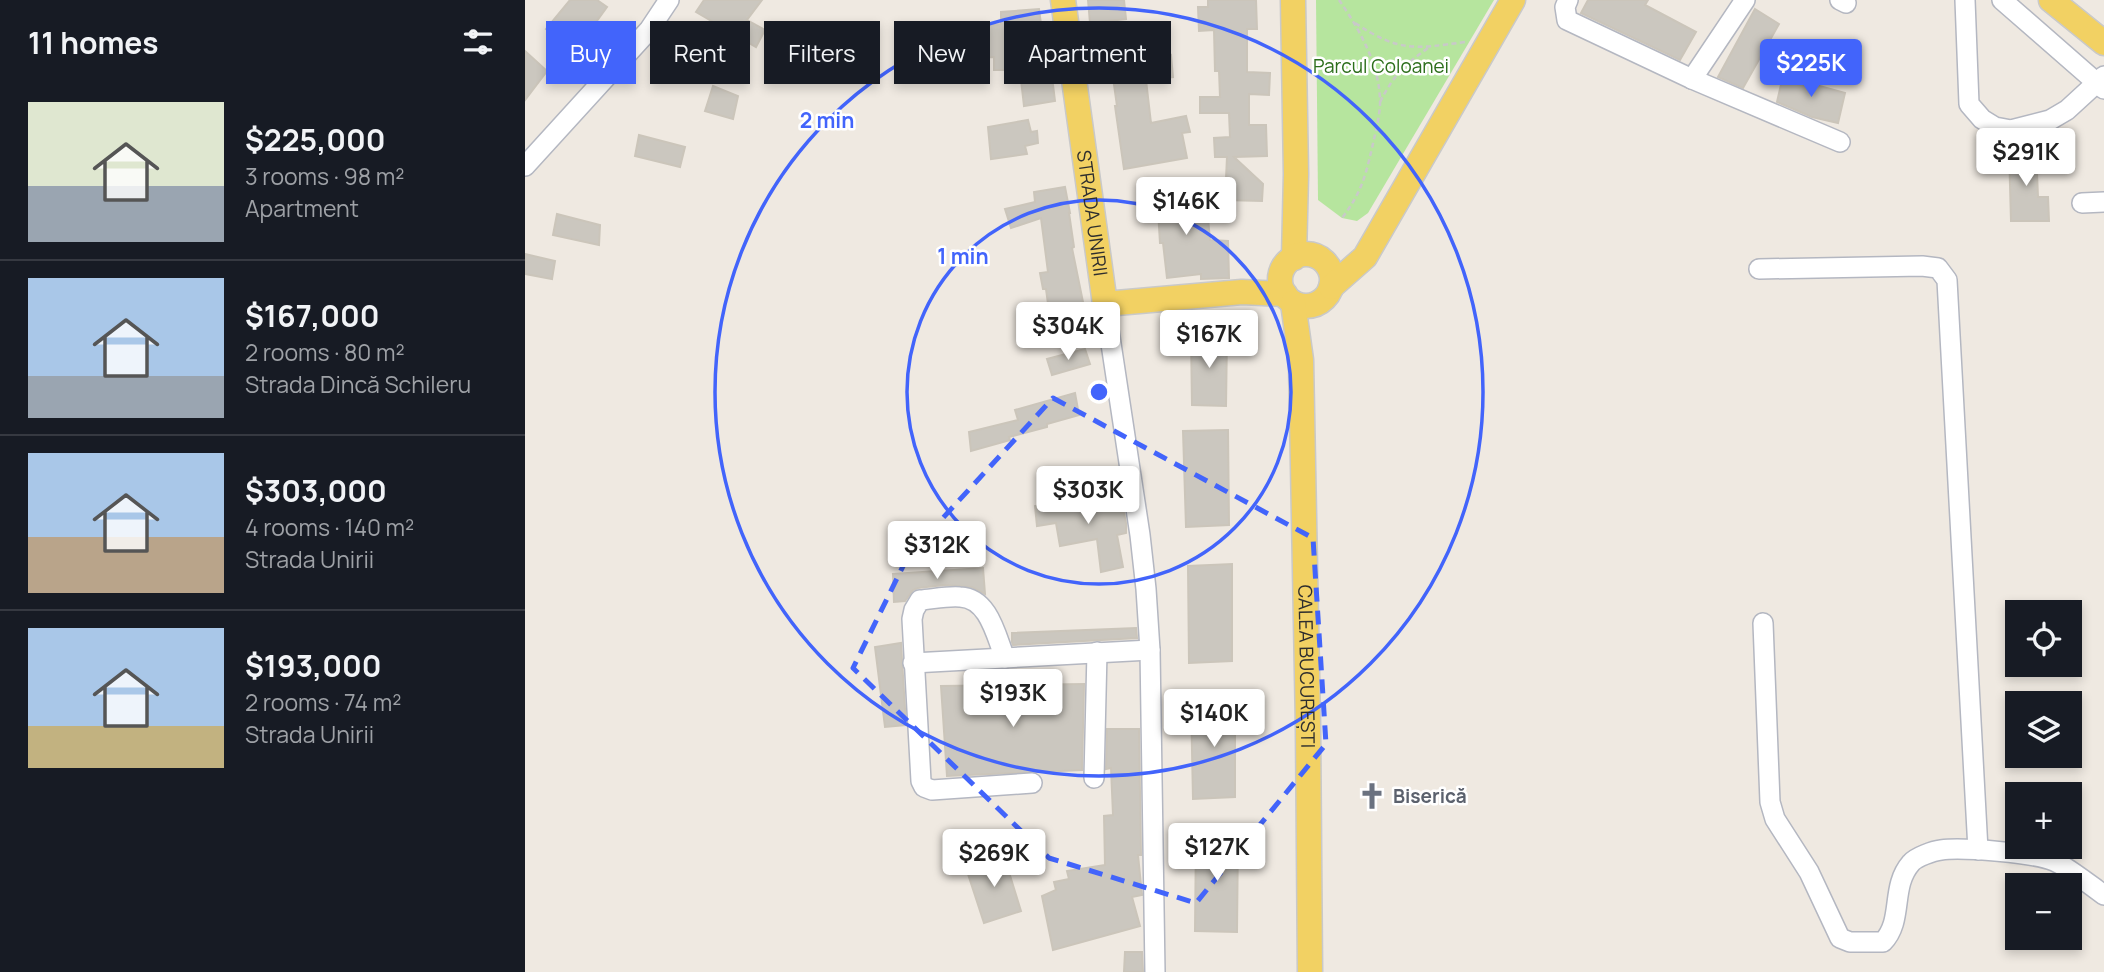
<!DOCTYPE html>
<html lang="en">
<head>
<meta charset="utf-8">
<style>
	:root { --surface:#171b24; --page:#242831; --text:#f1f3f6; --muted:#9ea1a6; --line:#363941; --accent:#4264fb }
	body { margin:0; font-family:Manrope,sans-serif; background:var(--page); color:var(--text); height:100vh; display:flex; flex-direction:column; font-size:26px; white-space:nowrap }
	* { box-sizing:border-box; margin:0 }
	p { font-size:23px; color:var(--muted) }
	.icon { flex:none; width:38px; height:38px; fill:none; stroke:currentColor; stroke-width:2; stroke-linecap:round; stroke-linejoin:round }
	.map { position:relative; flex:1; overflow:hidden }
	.side { display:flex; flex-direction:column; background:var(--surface); width:525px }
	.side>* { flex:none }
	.banner { position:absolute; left:21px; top:21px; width:665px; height:63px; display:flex; gap:14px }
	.controls { position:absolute; left:1480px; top:600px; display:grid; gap:14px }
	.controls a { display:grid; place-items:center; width:77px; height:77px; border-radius:0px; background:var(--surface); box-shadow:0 4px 10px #0003; font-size:35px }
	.price { position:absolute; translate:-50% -60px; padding:0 16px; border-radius:7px; background:#fff; color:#222; font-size:23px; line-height:46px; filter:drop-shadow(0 2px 4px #0008) }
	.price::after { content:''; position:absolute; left:50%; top:42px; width:21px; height:16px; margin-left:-10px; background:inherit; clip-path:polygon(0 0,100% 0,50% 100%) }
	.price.on { background:var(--accent); color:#fff }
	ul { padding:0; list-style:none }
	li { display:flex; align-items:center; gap:21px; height:175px; padding:0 28px }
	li+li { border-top:2px solid var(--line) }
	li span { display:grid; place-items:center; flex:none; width:196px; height:140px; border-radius:0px; color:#555 }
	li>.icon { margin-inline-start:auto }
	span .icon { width:84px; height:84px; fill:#fffc; stroke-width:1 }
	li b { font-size:30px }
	h2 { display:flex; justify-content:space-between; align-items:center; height:84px; padding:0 28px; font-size:30px }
	.chip { padding:0 24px; border-radius:0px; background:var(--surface); box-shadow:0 4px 10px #0003; font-size:24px; line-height:63px }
	.chip.on { background:var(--accent); color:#fff }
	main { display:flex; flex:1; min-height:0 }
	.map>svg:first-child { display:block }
	.green { fill:#b6e59e }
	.building { fill:#cbc7bf; stroke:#cbc5ba; stroke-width:2 }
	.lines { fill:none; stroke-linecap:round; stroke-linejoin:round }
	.minor-casing { stroke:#b4b7c1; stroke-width:22 }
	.major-casing { stroke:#c9c9c9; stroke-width:27 }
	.path { stroke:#c9c9c9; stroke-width:2.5; stroke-dasharray:5 3.5; stroke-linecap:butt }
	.minor { stroke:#fff; stroke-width:19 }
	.major { stroke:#f2d163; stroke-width:24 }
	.marked { fill:none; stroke:#4264fb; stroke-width:5; stroke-dasharray:14 9; stroke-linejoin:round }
	.ring { fill:none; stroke:#4264fb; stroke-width:3.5 }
	.labels { text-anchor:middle; stroke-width:5; stroke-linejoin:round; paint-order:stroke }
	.park-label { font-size:19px; fill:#2c6e1b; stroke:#fff }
	.street-label { font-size:19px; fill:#2e2e2e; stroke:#fff }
	.worship-label { font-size:19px; font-weight:bold; fill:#5b616d; stroke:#fff; text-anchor:start }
	.centre { fill:#4264fb; stroke:#fff; stroke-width:3.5 }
	.ring-label { font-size:21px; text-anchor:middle; font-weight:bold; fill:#4264fb; stroke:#fff; stroke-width:5; stroke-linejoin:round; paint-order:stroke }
</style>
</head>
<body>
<main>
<section class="side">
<h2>11 homes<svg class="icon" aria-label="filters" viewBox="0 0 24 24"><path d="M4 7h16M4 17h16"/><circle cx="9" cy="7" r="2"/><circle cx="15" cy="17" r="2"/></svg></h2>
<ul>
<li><span style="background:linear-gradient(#dfe7d0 60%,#9aa5b1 0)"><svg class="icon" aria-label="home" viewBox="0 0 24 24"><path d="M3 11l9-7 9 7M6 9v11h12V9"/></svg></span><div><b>$225,000</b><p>3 rooms · 98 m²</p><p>Apartment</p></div></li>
<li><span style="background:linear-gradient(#a9c7e8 70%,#9aa5b1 0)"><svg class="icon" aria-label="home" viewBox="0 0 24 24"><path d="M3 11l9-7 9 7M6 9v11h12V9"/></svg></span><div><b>$167,000</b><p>2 rooms · 80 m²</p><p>Strada Dincă Schileru</p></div></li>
<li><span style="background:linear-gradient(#a9c7e8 60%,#b9a48a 0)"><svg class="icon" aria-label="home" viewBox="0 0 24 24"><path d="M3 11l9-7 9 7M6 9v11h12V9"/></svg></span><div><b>$303,000</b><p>4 rooms · 140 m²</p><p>Strada Unirii</p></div></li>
<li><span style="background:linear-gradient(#a9c7e8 70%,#c2b280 0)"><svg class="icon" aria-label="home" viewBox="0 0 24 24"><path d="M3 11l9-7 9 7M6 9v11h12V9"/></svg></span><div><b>$193,000</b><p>2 rooms · 74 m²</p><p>Strada Unirii</p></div></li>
</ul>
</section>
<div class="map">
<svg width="1579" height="972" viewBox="0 0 1579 972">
	<rect width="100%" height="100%" fill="#efe9e1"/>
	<!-- green -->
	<path class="green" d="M 791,0 L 969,0 L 843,213 L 832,221 L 817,218 L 793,200 Z"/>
	<!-- building -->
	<g class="building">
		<path d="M 45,0 L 72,0 L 82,7 L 50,51 L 21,29 Z"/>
		<path d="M 179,0 L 237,0 L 222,20 L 240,30 L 231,47 L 171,12 Z"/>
		<path d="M 563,0 L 599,0 L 601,19 L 565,23 Z"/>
		<path d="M 683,0 L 731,0 L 732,29 L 722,29 L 722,72 L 745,73 L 744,95 L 724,94 L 724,125 L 741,125 L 742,156 L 709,157 L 738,184 L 737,201 L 700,200 L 702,157 L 690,157 L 689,138 L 705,137 L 704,113 L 675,113 L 675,97 L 695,97 L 694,71 L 690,71 L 689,30 L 674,31 L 673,7 L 683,7 Z"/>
		<path d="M 1063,0 L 1123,0 L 1120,5 L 1171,32 L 1155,60 L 1056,13 Z"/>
		<path d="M 514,9 L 517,32 L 488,36 L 488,70 L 469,70 L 469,57 L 446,58 L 445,43 L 455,43 L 453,27 L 476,24 L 476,12 Z"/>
		<path d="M 1230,9 L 1254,24 L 1218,88 L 1193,77 Z"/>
		<path d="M 157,32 L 188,48 L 184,57 L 202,67 L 196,78 L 148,52 Z"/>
		<path d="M 0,51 L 22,71 L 0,100 Z"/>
		<path d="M 646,55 L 648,77 L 621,80 L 626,123 L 661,116 L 665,132 L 657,133 L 662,158 L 599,169 L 590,106 L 592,106 L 586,63 Z"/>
		<path d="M 526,69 L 530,101 L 499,106 L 495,71 Z"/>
		<path d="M 1258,76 L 1320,93 L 1313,123 L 1287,117 L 1252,102 Z"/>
		<path d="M 188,86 L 213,96 L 208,119 L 180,111 Z"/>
		<path d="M 503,120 L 506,132 L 512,131 L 513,143 L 500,146 L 502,154 L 466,159 L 463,127 Z"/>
		<path d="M 114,135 L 160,147 L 155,167 L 110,156 Z"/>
		<path d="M 1511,148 L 1513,197 L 1523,197 L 1524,221 L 1486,221 L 1484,149 Z"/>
		<path d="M 652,181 L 661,219 L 683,218 L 685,240 L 703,241 L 704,278 L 676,279 L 676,274 L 642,278 L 638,243 L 635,243 L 633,210 L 623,212 L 618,189 Z"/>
		<path d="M 540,187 L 545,213 L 544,213 L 549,247 L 547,248 L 559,307 L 561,307 L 563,327 L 527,333 L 521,289 L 518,289 L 515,273 L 523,272 L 516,218 L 486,228 L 480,209 L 510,202 L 509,192 Z"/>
		<path d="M 32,214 L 75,225 L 74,245 L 28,235 Z"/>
		<path d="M 0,254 L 30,261 L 27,279 L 0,274 Z"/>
		<path d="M 666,336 L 702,336 L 701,406 L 667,405 Z"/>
		<path d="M 560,349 L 565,364 L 527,375 L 522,359 Z"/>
		<path d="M 550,393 L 554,415 L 522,424 L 522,427 L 484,437 L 485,440 L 446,451 L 444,432 L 493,420 L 490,410 Z"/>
		<path d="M 703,430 L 704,525 L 661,527 L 658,431 Z"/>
		<path d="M 590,495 L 596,513 L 599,513 L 601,523 L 601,533 L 592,535 L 598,567 L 576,572 L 572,539 L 535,546 L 531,523 L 512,526 L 510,506 L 540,500 L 541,504 Z"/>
		<path d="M 707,564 L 707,661 L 664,663 L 663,566 Z"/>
		<path d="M 458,568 L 460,594 L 447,587 L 419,585 L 393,588 L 388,590 L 380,601 L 369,602 L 368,574 Z"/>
		<path d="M 611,628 L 612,638 L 488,645 L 487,642 L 487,633 Z"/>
		<path d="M 376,643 L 381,725 L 360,727 L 350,647 Z"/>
		<path d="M 559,684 L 557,770 L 422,776 L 416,686 Z"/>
		<path d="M 710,699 L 710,797 L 668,799 L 666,702 Z"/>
		<path d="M 582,729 L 614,729 L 616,855 L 613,855 L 617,895 L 607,897 L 615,926 L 528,950 L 517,896 L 531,890 L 529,882 L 544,879 L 542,871 L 580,865 L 579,816 L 588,815 L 586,768 L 581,769 Z"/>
		<path d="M 713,834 L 712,932 L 670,931 L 671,835 Z"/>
		<path d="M 479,856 L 496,911 L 459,923 L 441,868 Z"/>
		<path d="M 600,952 L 617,952 L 618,972 L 599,972 Z"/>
	</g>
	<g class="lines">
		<defs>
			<g id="minor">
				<path d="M 1043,0 L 1040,7 L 1042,20 L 1167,79 L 1315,142"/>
				<path d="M 1315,0 L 1321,3"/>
				<path d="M 1440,0 L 1444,104 L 1457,119 L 1470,127 L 1486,130 L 1525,120 L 1542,110 L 1579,76"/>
				<path d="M 1477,0 L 1579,89"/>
				<path d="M 1167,79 L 1220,0"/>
				<path d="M 0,166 L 124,30 L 144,0"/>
				<path d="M 1557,203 L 1579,202"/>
				<path d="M 1234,269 L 1397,266 L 1413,268 L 1422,280 L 1453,850"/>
				<path d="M 580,304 L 615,535 L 621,589 L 625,650 L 630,972"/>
				<path d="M 1238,623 L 1245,802 L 1250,819 L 1284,872 L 1315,938 L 1325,942 L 1358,942 C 1379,920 1365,887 1386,863 C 1391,857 1408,851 1416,850 C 1437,847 1510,853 1529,861 C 1544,868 1565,885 1579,895"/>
				<path d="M 480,658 C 471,636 464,598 435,597 C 422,596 408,599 395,600 L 389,610 L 387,619 L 396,781 L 399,787 L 407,790 L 507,783"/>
				<path d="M 388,663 L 625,650"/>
				<path d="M 569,778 L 572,652"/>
			</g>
			<g id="major">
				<path id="s1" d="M 538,0 L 580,304 L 717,292 L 760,294"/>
				<path d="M 768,0 L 771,174 L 769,258"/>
				<path d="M 1526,0 L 1579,43"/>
				<circle cx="781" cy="280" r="26"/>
				<path d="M 806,287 L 840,257 L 988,0"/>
				<path id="s2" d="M 768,303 L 776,360 L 783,726 L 785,972"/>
			</g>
		</defs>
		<!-- minor casing -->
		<use href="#minor" class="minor-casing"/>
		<!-- major casing -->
		<use href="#major" class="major-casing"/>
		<!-- path -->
		<g class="path">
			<path d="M 814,0 C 835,30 856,67 855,105 C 854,120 850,134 847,148 C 840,178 836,193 817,218"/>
			<path d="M 830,23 C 874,52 889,49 940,42"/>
			<path d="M 855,102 C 869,75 878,66 903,48"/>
		</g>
		<!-- minor -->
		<use href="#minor" class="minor"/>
		<!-- major -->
		<use href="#major" class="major"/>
	</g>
	<!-- marked area -->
	<path class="marked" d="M 528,398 L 788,538 L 801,744 L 671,903 L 524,858 L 328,668 L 383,556 Z"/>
	<!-- distance rings -->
	<g class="ring">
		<circle cx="574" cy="392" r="192"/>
		<circle cx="574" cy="392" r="384"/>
	</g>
	<!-- icons -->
	<defs>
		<symbol id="church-bare" viewBox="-9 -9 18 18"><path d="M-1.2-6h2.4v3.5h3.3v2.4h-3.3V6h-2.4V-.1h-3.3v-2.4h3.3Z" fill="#6b7280" stroke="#fff" stroke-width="2.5" paint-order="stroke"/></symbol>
	</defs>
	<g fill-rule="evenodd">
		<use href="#church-bare" x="828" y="777" width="38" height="38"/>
	</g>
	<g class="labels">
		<!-- park labels -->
		<g class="park-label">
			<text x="856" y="73">Parcul Coloanei</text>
		</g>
		<!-- street labels -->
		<g class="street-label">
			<text dy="7" stroke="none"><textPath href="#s1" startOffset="215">STRADA UNIRII</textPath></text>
			<text dy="7" stroke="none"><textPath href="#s2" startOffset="364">CALEA BUCUREȘTI</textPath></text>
		</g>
		<!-- worship labels -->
		<g class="worship-label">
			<text x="868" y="803">Biserică</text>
		</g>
	</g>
	<circle cx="574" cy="392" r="10" class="centre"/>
	<g class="ring-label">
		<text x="302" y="128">2 min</text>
		<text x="438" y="264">1 min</text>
	</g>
</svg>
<div class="controls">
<a><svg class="icon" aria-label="locate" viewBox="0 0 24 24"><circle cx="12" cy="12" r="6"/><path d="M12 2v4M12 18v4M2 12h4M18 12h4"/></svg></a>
<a><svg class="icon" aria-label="layers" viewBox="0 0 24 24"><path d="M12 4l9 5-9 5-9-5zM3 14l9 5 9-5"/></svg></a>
<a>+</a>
<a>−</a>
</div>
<b class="price on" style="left:1286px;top:99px">$225K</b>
<b class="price" style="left:1501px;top:188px">$291K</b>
<b class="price" style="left:661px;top:237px">$146K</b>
<b class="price" style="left:543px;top:362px">$304K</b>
<b class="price" style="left:684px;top:370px">$167K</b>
<b class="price" style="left:563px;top:526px">$303K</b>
<b class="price" style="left:412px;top:581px">$312K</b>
<b class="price" style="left:488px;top:729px">$193K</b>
<b class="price" style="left:689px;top:749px">$140K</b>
<b class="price" style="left:692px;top:883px">$127K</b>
<b class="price" style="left:469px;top:889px">$269K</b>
<div class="banner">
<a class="chip on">Buy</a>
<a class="chip">Rent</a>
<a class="chip">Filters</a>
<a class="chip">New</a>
<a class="chip">Apartment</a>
</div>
</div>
</main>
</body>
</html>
